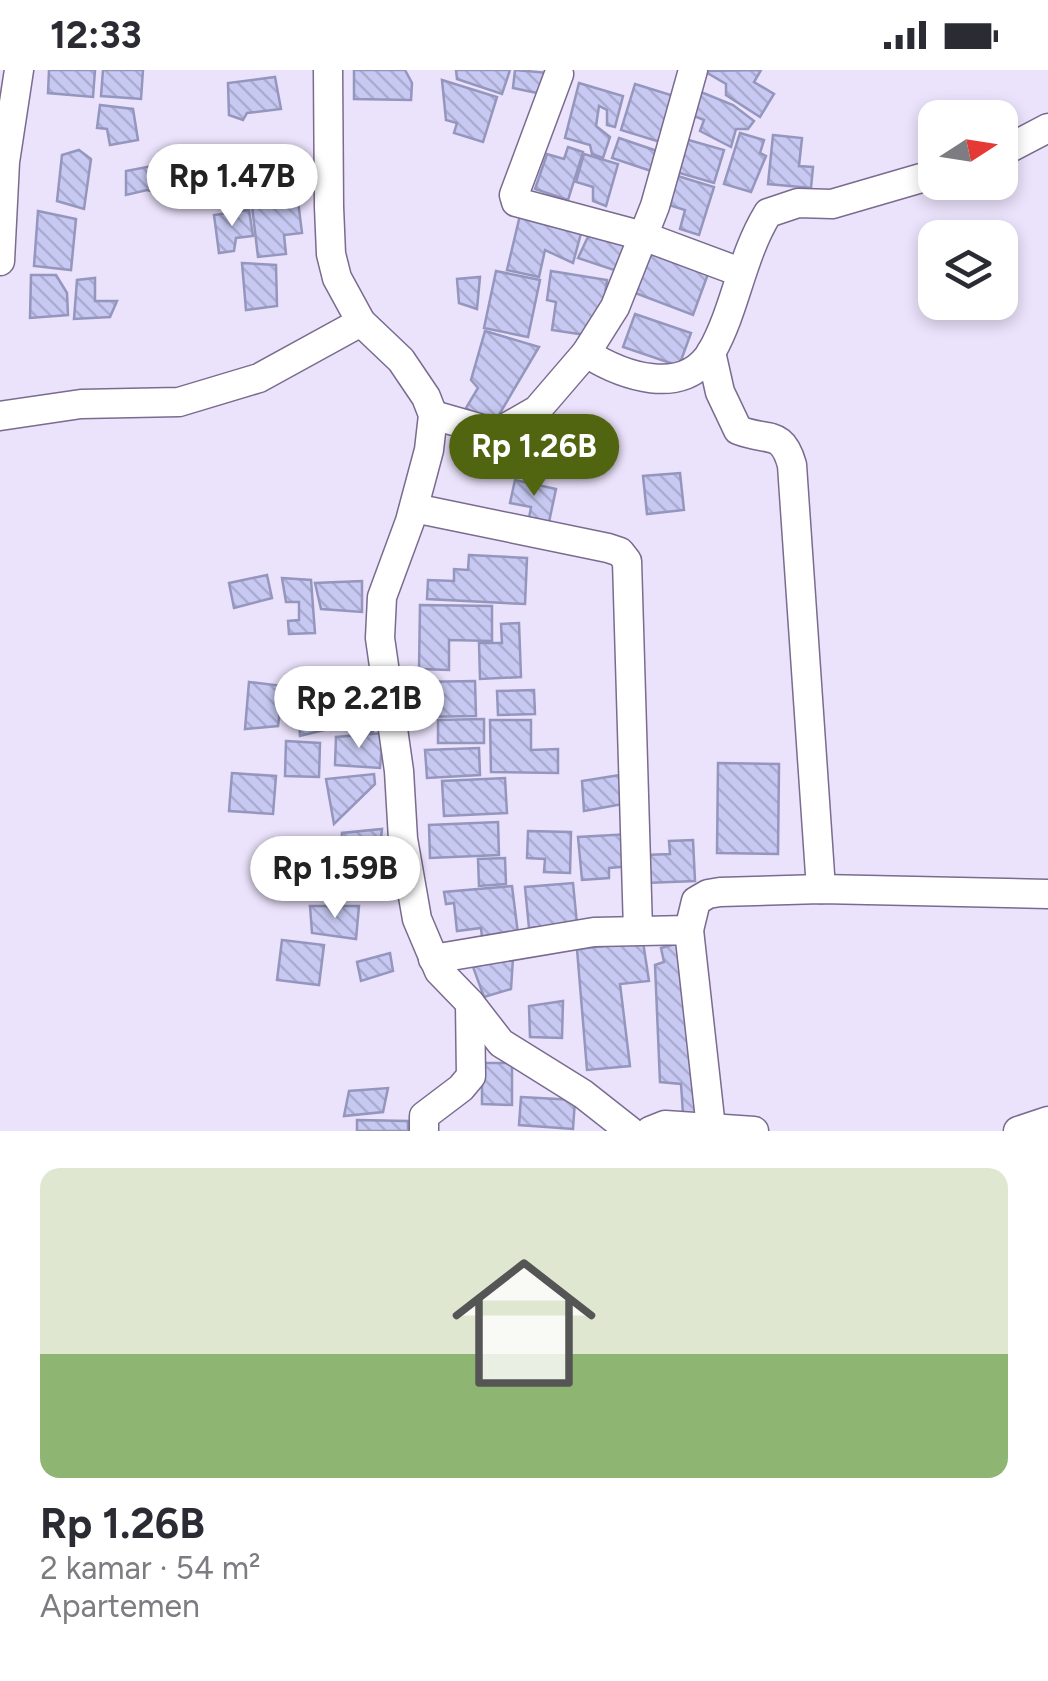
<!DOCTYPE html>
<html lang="id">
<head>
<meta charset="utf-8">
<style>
	:root { --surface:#fff; --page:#f7f7f7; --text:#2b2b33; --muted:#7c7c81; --line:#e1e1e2; --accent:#516511 }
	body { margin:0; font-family:Figtree,sans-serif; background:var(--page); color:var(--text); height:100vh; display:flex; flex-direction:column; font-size:38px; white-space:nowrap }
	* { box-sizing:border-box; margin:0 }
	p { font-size:32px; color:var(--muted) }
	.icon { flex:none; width:55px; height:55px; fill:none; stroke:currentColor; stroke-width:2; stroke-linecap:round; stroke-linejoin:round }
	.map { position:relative; height:1061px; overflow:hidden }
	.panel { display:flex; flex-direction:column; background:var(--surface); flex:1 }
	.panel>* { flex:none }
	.needle { width:65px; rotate:78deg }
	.fabs { position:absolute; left:918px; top:30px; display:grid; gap:20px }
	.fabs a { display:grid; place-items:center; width:100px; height:100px; border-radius:20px; background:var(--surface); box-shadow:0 5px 15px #0003; font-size:50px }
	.price { position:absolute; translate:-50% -85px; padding:0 22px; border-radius:35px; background:#fff; color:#222; font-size:32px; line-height:65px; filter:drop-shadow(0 2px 5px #0008) }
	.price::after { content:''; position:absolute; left:50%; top:60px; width:30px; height:22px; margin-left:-15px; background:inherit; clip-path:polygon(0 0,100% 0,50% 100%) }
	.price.selected { background:var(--accent); color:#fff }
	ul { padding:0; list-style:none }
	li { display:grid; align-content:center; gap:20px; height:530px; padding:0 40px }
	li+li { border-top:2px solid var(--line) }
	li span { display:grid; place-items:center; height:310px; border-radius:20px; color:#555 }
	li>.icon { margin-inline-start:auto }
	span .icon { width:180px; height:180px; fill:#fffc; stroke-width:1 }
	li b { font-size:42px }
	.status { display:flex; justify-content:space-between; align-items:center; height:70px; padding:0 50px; background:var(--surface); direction:ltr }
	.status svg { height:28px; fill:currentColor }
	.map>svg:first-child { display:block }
	.building { fill:url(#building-back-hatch); stroke:#9496bd; stroke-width:2.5 }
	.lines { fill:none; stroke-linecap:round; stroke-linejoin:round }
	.minor-casing { stroke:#7a6b8f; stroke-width:31 }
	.minor { stroke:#fff; stroke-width:28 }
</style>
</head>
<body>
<div class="status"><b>12:33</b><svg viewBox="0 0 49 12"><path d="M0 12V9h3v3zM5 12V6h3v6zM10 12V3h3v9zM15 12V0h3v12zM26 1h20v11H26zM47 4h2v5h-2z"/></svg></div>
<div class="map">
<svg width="1048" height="1061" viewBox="0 0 1048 1061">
	<defs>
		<pattern id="building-back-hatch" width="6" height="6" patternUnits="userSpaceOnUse" patternTransform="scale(2.5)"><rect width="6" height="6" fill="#c7c9f2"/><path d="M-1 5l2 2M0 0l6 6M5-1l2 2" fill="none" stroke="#abacd0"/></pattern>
	</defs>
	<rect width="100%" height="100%" fill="#ebe2fb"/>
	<!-- building -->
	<g class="building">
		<path d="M 49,0 L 95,0 L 93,27 L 48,23 Z"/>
		<path d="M 103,0 L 143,0 L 141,29 L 101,26 Z"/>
		<path d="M 354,0 L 405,0 L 412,13 L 411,30 L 354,29 Z"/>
		<path d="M 456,0 L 510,0 L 502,24 L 457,9 Z"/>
		<path d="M 515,0 L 549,3 L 542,24 L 513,18 Z"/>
		<path d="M 761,0 L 754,12 L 774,24 L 760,47 L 726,25 L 726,14 L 704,1 Z"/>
		<path d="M 275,7 L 281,39 L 247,43 L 243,50 L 229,45 L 228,13 Z"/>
		<path d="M 442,10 L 497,27 L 483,72 L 454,63 L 457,53 L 446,50 Z"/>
		<path d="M 579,13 L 623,26 L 615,57 L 607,55 L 607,40 L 599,36 L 596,56 L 610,67 L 603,88 L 592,84 L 590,75 L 565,68 Z"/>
		<path d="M 635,14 L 674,26 L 660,72 L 621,60 Z"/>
		<path d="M 696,20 L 733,35 L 754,51 L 748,59 L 736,59 L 731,77 L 700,61 L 704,50 L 687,43 Z"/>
		<path d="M 100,35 L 133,39 L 138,70 L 110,75 L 107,59 L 97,58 Z"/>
		<path d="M 740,63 L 764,70 L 760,83 L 766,86 L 751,122 L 724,114 Z"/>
		<path d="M 773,65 L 802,68 L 799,96 L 813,97 L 811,118 L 768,114 Z"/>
		<path d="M 619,68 L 660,82 L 660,104 L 612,88 Z"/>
		<path d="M 685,69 L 724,80 L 714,113 L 676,102 Z"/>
		<path d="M 568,77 L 583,82 L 568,130 L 535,119 L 547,84 L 564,89 Z"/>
		<path d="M 79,80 L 91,89 L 84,139 L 57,131 L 62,85 Z"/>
		<path d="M 584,84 L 618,94 L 606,136 L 593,131 L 593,117 L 576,112 Z"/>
		<path d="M 152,96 L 174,107 L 170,126 L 147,120 L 126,125 L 126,101 Z"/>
		<path d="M 668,103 L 714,117 L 699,165 L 680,159 L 685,140 L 659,132 Z"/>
		<path d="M 298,131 L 302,163 L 284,165 L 286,184 L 258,187 L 252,136 Z"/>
		<path d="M 249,140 L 253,166 L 236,168 L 234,181 L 219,183 L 214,145 Z"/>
		<path d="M 38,141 L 76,149 L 71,200 L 34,196 Z"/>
		<path d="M 521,141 L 583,156 L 573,193 L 545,180 L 539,207 L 507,200 Z"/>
		<path d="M 594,154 L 635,169 L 623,203 L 578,188 Z"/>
		<path d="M 645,181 L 708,204 L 693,245 L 630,221 Z"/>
		<path d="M 242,193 L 276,195 L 277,236 L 246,240 Z"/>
		<path d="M 496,201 L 540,210 L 528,267 L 484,258 Z"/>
		<path d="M 551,201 L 607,210 L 599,267 L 552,260 L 556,232 L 547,230 Z"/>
		<path d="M 31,205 L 56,205 L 67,223 L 68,245 L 30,248 Z"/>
		<path d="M 480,207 L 477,239 L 459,233 L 457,209 Z"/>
		<path d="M 95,208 L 95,231 L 117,231 L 110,247 L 74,249 L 77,210 Z"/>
		<path d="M 635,244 L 691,263 L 679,296 L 623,277 Z"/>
		<path d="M 485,261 L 539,277 L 493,355 L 466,338 L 478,318 L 471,310 Z"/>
		<path d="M 680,403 L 684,440 L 647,444 L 643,406 Z"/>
		<path d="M 515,410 L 556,419 L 549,452 L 529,448 L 531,437 L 510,433 Z"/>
		<path d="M 469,485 L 527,488 L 525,534 L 427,529 L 428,510 L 454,511 L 454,499 L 468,500 Z"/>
		<path d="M 267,505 L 272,528 L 234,538 L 229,513 Z"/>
		<path d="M 282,508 L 311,510 L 315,563 L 289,564 L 288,551 L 299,550 L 299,532 L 286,532 Z"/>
		<path d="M 362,511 L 362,542 L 321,539 L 315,513 Z"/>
		<path d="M 420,535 L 492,536 L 492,571 L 449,570 L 449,600 L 419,599 Z"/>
		<path d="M 519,553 L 521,607 L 480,609 L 479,573 L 502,573 L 501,554 Z"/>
		<path d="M 475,611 L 476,646 L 415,647 L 414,612 Z"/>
		<path d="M 249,612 L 283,616 L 278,656 L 245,659 Z"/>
		<path d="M 330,613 L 328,659 L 300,666 L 297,618 Z"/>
		<path d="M 534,620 L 535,644 L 498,645 L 497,621 Z"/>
		<path d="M 349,633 L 362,634 L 361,645 L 374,646 L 373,662 L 347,659 Z"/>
		<path d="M 484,649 L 484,673 L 438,673 L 438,650 Z"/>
		<path d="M 490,650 L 531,650 L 531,680 L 558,679 L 558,703 L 491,702 Z"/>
		<path d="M 383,663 L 380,698 L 335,695 L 336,667 Z"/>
		<path d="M 286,671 L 320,673 L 319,707 L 285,706 Z"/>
		<path d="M 479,678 L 480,705 L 427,708 L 425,680 Z"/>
		<path d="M 718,693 L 779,694 L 778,784 L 717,783 Z"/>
		<path d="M 232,703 L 276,706 L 273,744 L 229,741 Z"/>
		<path d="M 374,704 L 375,714 L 334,754 L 326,709 Z"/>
		<path d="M 620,705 L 623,734 L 584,741 L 582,711 Z"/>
		<path d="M 505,708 L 507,743 L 444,746 L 442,711 Z"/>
		<path d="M 498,752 L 499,785 L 430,788 L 429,755 Z"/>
		<path d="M 382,759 L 378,795 L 341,811 L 342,763 Z"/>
		<path d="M 528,761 L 571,762 L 570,803 L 544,802 L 545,789 L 527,788 Z"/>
		<path d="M 630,764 L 632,796 L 609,798 L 609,808 L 582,810 L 578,767 Z"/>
		<path d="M 693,770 L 695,811 L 646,813 L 645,785 L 670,784 L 669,771 Z"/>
		<path d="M 505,788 L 506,814 L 479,816 L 478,789 Z"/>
		<path d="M 573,813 L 577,854 L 529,858 L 525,817 Z"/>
		<path d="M 512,816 L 519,872 L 483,876 L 481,858 L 457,861 L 454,833 L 446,834 L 444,822 Z"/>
		<path d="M 310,836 L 359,836 L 356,869 L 312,863 Z"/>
		<path d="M 282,870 L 324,875 L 319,915 L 277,910 Z"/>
		<path d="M 643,872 L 649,911 L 620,914 L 630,996 L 587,1000 L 577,879 Z"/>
		<path d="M 683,872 L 700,1046 L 683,1044 L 681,1014 L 660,1012 L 655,895 L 664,892 L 661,878 Z"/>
		<path d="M 390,883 L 393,901 L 361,911 L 357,892 Z"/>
		<path d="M 513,888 L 511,919 L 484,927 L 473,897 Z"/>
		<path d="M 563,931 L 562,968 L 530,967 L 529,936 Z"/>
		<path d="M 482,993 L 512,993 L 512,1035 L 482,1034 Z"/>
		<path d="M 388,1018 L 383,1042 L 344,1046 L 349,1021 Z"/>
		<path d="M 521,1027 L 575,1030 L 573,1059 L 519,1055 Z"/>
		<path d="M 357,1050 L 408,1051 L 408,1061 L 357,1061 Z"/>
	</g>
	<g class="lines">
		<defs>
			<g id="minor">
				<path d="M 328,0 L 329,137 L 331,184 L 337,208 L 361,252 L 401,290 L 426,327 L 433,345 L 429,380 L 410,451 L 382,527 L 380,568 L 399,701 L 403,769 L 417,849 L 439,901 L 470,933 L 501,973 L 583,1024 L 630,1061"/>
				<path d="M 559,4 L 514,125 L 516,132 L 643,166 L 740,202"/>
				<path d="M 1000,83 L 1048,58"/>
				<path d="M 0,191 L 5,92 L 19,0"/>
				<path d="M 711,282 L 720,322 L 738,360 C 769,372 782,359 792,395 L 821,819"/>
				<path d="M 586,283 C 621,305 684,329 712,281 C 736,238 741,187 768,143 L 798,133 L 832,134 L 935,104"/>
				<path d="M 433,345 L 482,359 L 502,360 L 537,340 L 586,283 L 615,237 L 655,136 L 693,0"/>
				<path d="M 0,346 L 81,334 L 179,332 L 259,308 L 361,252"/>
				<path d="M 414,438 L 608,478 L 620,482 L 627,491 L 638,860"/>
				<path d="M 689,860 L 696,831 L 708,824 L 720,822 L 821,819 L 1048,824"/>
				<path d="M 433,889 L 594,862 L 689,860 L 711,1058"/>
				<path d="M 424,1061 L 424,1046 L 461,1018 L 471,1006 L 470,933"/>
				<path d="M 650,1061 L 665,1055 L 754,1061"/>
				<path d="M 1018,1061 L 1048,1051"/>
			</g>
		</defs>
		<!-- minor casing -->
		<use href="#minor" class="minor-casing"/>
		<!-- minor -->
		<use href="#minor" class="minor"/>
	</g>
</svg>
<div class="fabs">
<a><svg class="needle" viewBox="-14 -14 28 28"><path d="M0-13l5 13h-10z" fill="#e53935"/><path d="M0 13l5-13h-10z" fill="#7c7c81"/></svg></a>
<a><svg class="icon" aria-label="layers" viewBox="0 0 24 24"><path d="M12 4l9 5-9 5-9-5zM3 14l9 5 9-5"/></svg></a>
</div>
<b class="price" style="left:232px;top:159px">Rp 1.47B</b>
<b class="price selected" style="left:534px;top:429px">Rp 1.26B</b>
<b class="price" style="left:359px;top:681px">Rp 2.21B</b>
<b class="price" style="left:335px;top:851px">Rp 1.59B</b>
</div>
<section class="panel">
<ul>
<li><span style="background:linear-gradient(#dfe7d0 60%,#8fb573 0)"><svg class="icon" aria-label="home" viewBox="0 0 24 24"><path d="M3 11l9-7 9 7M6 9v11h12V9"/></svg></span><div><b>Rp 1.26B</b><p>2 kamar · 54 m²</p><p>Apartemen</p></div></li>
</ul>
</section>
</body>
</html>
